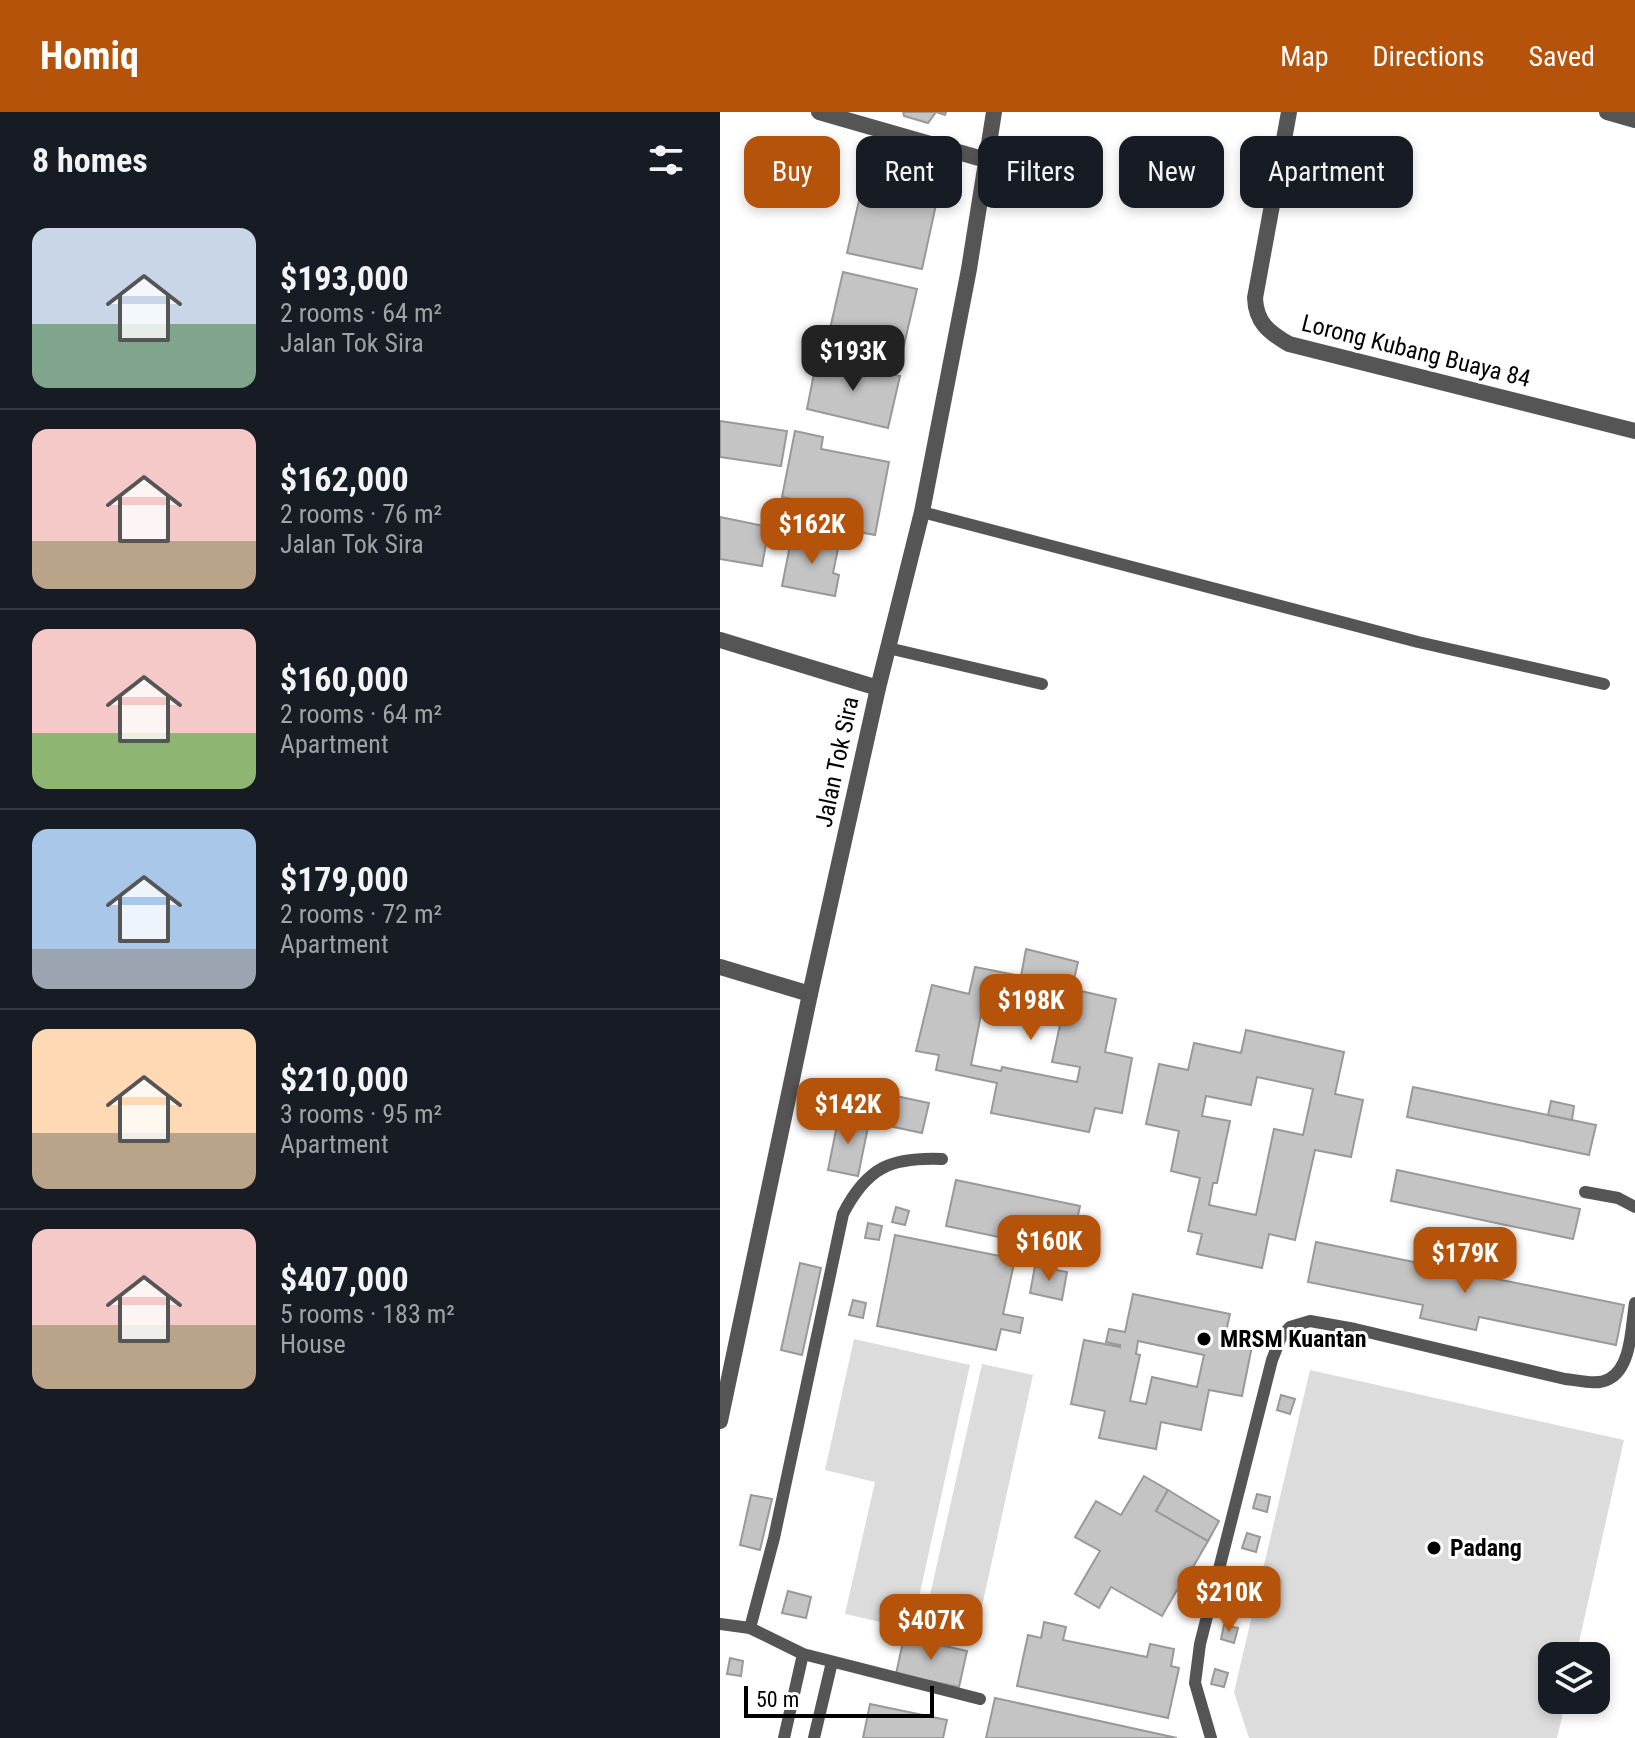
<!DOCTYPE html>
<html lang="en">
<head>
<meta charset="utf-8">
<style>
	:root { --surface:#171b24; --page:#242831; --text:#f1f3f6; --muted:#9ea1a6; --line:#363941; --accent:#b45309 }
	body { margin:0; font-family:"Roboto Condensed",sans-serif; background:var(--page); color:var(--text); height:100vh; display:flex; flex-direction:column; font-size:30px; white-space:nowrap }
	* { box-sizing:border-box; margin:0 }
	p { font-size:26px; color:var(--muted) }
	.icon { flex:none; width:44px; height:44px; fill:none; stroke:currentColor; stroke-width:2; stroke-linecap:round; stroke-linejoin:round }
	.map { position:relative; flex:1; overflow:hidden }
	.panel { display:flex; flex-direction:column; background:var(--surface); width:720px }
	.panel>* { flex:none }
	.hud { position:absolute; left:24px; top:24px; width:760px; height:72px; display:flex; gap:16px }
	.controls { position:absolute; left:818px; top:1530px; display:grid; gap:16px }
	.controls a { display:grid; place-items:center; width:72px; height:72px; border-radius:16px; background:var(--surface); box-shadow:0 4px 12px #0003; font-size:40px }
	.scale { position:absolute; left:24px; bottom:20px; width:190px; box-sizing:border-box; padding-left:8px; border:4px solid #000; border-top:0; font-size:22px; line-height:28px; white-space:nowrap; color:#000; -webkit-text-stroke:6px #fff; paint-order:stroke }
	.price { position:absolute; translate:-50% -68px; padding:0 18px; border-radius:16px; background:var(--accent); color:#fff; font-size:26px; line-height:52px; filter:drop-shadow(0 2px 4px #0008) }
	.price::after { content:''; position:absolute; left:50%; top:48px; width:24px; height:18px; margin-left:-12px; background:inherit; clip-path:polygon(0 0,100% 0,50% 100%) }
	.price.active { background:#222; color:#fff }
	ul { padding:0; list-style:none }
	li { display:flex; align-items:center; gap:24px; height:200px; padding:0 32px }
	li+li { border-top:2px solid var(--line) }
	li span { display:grid; place-items:center; flex:none; width:224px; height:160px; border-radius:16px; color:#555 }
	li>.icon { margin-inline-start:auto }
	span .icon { width:96px; height:96px; fill:#fffc; stroke-width:1 }
	li b { font-size:34px }
	h2 { display:flex; justify-content:space-between; align-items:center; height:96px; padding:0 32px; font-size:34px }
	.tag { padding:0 28px; border-radius:16px; background:var(--surface); box-shadow:0 4px 12px #0003; font-size:28px; line-height:72px }
	.tag.active { background:var(--accent); color:#fff }
	header { display:flex; align-items:center; gap:48px; box-sizing:border-box; height:112px; padding:0 40px; background:var(--accent); color:#fff }
	header strong { font-size:38px }
	nav { display:flex; gap:44px; margin-inline-start:auto; font-size:28px }
	main { display:flex; flex:1; min-height:0 }
	.map>svg:first-child { display:block }
	.green { fill:#dcdcdc }
	.building { fill:#c4c4c4; stroke:#999; stroke-width:2; fill-rule:evenodd }
	.lines { fill:none; stroke-linecap:round; stroke-linejoin:round }
	.service { stroke:#555; stroke-width:12 }
	.minor { stroke:#555; stroke-width:16 }
	.tertiary { stroke:#555; stroke-width:16 }
	.poi-dot { fill:#000; stroke:#fff; stroke-width:3 }
	.labels { text-anchor:middle; stroke-width:6; stroke-linejoin:round; paint-order:stroke }
	.street-label { font-size:24px; fill:#000; stroke:#fff }
	.poi-label { font-size:24px; font-weight:bold; fill:#000; stroke:#fff; text-anchor:start }
</style>
</head>
<body>
<header>
<strong>Homiq</strong>
<nav><a>Map</a><a>Directions</a><a>Saved</a></nav>
</header>
<main>
<section class="panel">
<h2>8 homes<svg class="icon" aria-label="filters" viewBox="0 0 24 24"><path d="M4 7h16M4 17h16"/><circle cx="9" cy="7" r="2"/><circle cx="15" cy="17" r="2"/></svg></h2>
<ul>
<li><span style="background:linear-gradient(#c9d6e8 60%,#7fa58c 0)"><svg class="icon" aria-label="home" viewBox="0 0 24 24"><path d="M3 11l9-7 9 7M6 9v11h12V9"/></svg></span><div><b>$193,000</b><p>2 rooms · 64 m²</p><p>Jalan Tok Sira</p></div></li>
<li><span style="background:linear-gradient(#f6c9c9 70%,#b9a48a 0)"><svg class="icon" aria-label="home" viewBox="0 0 24 24"><path d="M3 11l9-7 9 7M6 9v11h12V9"/></svg></span><div><b>$162,000</b><p>2 rooms · 76 m²</p><p>Jalan Tok Sira</p></div></li>
<li><span style="background:linear-gradient(#f6c9c9 65%,#8fb573 0)"><svg class="icon" aria-label="home" viewBox="0 0 24 24"><path d="M3 11l9-7 9 7M6 9v11h12V9"/></svg></span><div><b>$160,000</b><p>2 rooms · 64 m²</p><p>Apartment</p></div></li>
<li><span style="background:linear-gradient(#a9c7e8 75%,#9aa5b1 0)"><svg class="icon" aria-label="home" viewBox="0 0 24 24"><path d="M3 11l9-7 9 7M6 9v11h12V9"/></svg></span><div><b>$179,000</b><p>2 rooms · 72 m²</p><p>Apartment</p></div></li>
<li><span style="background:linear-gradient(#ffd9b3 65%,#b9a48a 0)"><svg class="icon" aria-label="home" viewBox="0 0 24 24"><path d="M3 11l9-7 9 7M6 9v11h12V9"/></svg></span><div><b>$210,000</b><p>3 rooms · 95 m²</p><p>Apartment</p></div></li>
<li><span style="background:linear-gradient(#f6c9c9 60%,#b9a48a 0)"><svg class="icon" aria-label="home" viewBox="0 0 24 24"><path d="M3 11l9-7 9 7M6 9v11h12V9"/></svg></span><div><b>$407,000</b><p>5 rooms · 183 m²</p><p>House</p></div></li>
</ul>
</section>
<div class="map">
<svg width="915" height="1626" viewBox="0 0 915 1626">
	<rect width="100%" height="100%" fill="#fff"/>
	<!-- green -->
	<g class="green">
		<path d="M 134,1227 L 250,1253 L 192,1517 L 125,1502 L 155,1370 L 105,1358 Z"/>
		<path d="M 262,1252 L 313,1263 L 254,1530 L 202,1519 Z"/>
		<path d="M 590,1258 L 904,1328 L 856,1544 L 832,1544 L 832,1588 L 846,1588 L 837,1626 L 529,1626 L 514,1580 Z"/>
	</g>
	<!-- building -->
	<g class="building">
		<path d="M 183,0 L 226,0 L 225,3 L 216,0 L 208,11 L 184,4 Z"/>
		<path d="M 143,71 L 217,88 L 202,157 L 127,141 Z"/>
		<path d="M 123,160 L 197,177 L 181,246 L 107,230 Z"/>
		<path d="M 97,246 L 180,264 L 168,316 L 87,297 Z"/>
		<path d="M 0,309 L 67,319 L 61,354 L 0,345 Z"/>
		<path d="M 75,319 L 103,325 L 101,337 L 169,350 L 155,423 L 104,413 L 108,394 L 62,385 Z"/>
		<path d="M 0,405 L 49,415 L 42,454 L 0,447 Z"/>
		<path d="M 72,423 L 119,432 L 113,461 L 119,463 L 115,484 L 62,474 Z"/>
		<path d="M 306,837 L 358,850 L 352,877 L 396,887 L 385,940 L 412,946 L 402,1001 L 375,996 L 369,1020 L 271,1001 L 277,971 L 216,958 L 219,943 L 196,939 L 212,873 L 249,882 L 255,855 L 301,864 ZM 312,887 L 344,894 L 332,950 L 360,955 L 357,970 L 282,955 L 281,959 L 251,953 L 261,903 L 307,913 Z"/>
		<path d="M 526,918 L 624,940 L 615,982 L 643,988 L 631,1045 L 595,1038 L 575,1128 L 549,1122 L 542,1156 L 477,1142 L 482,1122 L 468,1119 L 480,1066 L 451,1059 L 459,1019 L 426,1012 L 439,952 L 468,958 L 474,931 L 521,941 ZM 537,965 L 593,977 L 583,1023 L 554,1017 L 536,1103 L 489,1093 L 493,1071 L 497,1071 L 510,1009 L 482,1004 L 486,984 L 531,993 Z"/>
		<path d="M 134,975 L 209,991 L 202,1021 L 127,1005 Z"/>
		<path d="M 693,975 L 876,1013 L 869,1043 L 687,1005 Z"/>
		<path d="M 831,989 L 854,994 L 852,1008 L 828,1003 Z"/>
		<path d="M 119,1003 L 149,1010 L 138,1064 L 108,1058 Z"/>
		<path d="M 677,1058 L 860,1097 L 853,1127 L 671,1089 Z"/>
		<path d="M 236,1068 L 360,1094 L 350,1140 L 226,1114 Z"/>
		<path d="M 176,1095 L 189,1099 L 185,1113 L 172,1110 Z"/>
		<path d="M 148,1111 L 162,1114 L 159,1128 L 145,1126 Z"/>
		<path d="M 175,1123 L 295,1147 L 283,1202 L 303,1206 L 300,1221 L 281,1217 L 276,1238 L 157,1214 Z"/>
		<path d="M 596,1130 L 904,1193 L 896,1233 L 759,1205 L 756,1218 L 700,1206 L 703,1193 L 588,1170 Z"/>
		<path d="M 80,1151 L 101,1156 L 82,1243 L 61,1238 Z"/>
		<path d="M 315,1154 L 347,1160 L 342,1188 L 310,1181 Z"/>
		<path d="M 413,1182 L 510,1202 L 504,1229 L 532,1234 L 522,1284 L 489,1278 L 481,1318 L 441,1310 L 436,1337 L 379,1326 L 385,1299 L 351,1292 L 364,1228 L 400,1235 L 400,1233 L 386,1230 L 389,1217 L 405,1220 ZM 418,1229 L 484,1243 L 477,1275 L 432,1265 L 426,1292 L 410,1289 L 420,1243 L 416,1242 Z"/>
		<path d="M 133,1188 L 146,1191 L 143,1206 L 129,1203 Z"/>
		<path d="M 561,1283 L 575,1287 L 570,1302 L 557,1298 Z"/>
		<path d="M 424,1364 L 448,1378 L 436,1399 L 488,1429 L 473,1455 L 479,1458 L 465,1482 L 457,1478 L 442,1504 L 391,1475 L 379,1496 L 355,1482 L 380,1439 L 355,1425 L 376,1389 L 401,1403 Z"/>
		<path d="M 448,1378 L 499,1409 L 488,1429 L 436,1399 Z"/>
		<path d="M 537,1382 L 550,1385 L 547,1400 L 533,1396 Z"/>
		<path d="M 31,1383 L 52,1387 L 40,1438 L 20,1433 Z"/>
		<path d="M 527,1421 L 540,1425 L 536,1440 L 522,1436 Z"/>
		<path d="M 68,1479 L 91,1485 L 86,1506 L 62,1501 Z"/>
		<path d="M 324,1510 L 346,1515 L 343,1528 L 427,1545 L 430,1532 L 454,1537 L 451,1554 L 459,1556 L 448,1606 L 297,1574 L 308,1523 L 321,1526 Z"/>
		<path d="M 504,1513 L 518,1516 L 514,1531 L 501,1527 Z"/>
		<path d="M 184,1525 L 247,1539 L 239,1575 L 176,1562 Z"/>
		<path d="M 10,1546 L 23,1549 L 21,1564 L 7,1562 Z"/>
		<path d="M 495,1557 L 508,1561 L 504,1575 L 491,1572 Z"/>
		<path d="M 275,1586 L 457,1626 L 266,1626 Z"/>
		<path d="M 150,1592 L 227,1608 L 223,1626 L 143,1626 Z"/>
	</g>
	<g class="lines">
		<!-- service -->
		<g class="service">
			<path d="M 202,400 L 698,530 L 884,572"/>
			<path d="M 168,536 L 322,572"/>
			<path d="M 865,1080 L 898,1086 L 915,1095"/>
			<path d="M 0,1512 L 30,1516 L 83,1542 L 260,1587"/>
			<path d="M 30,1516 L 54,1426 L 123,1102 C 147,1055 171,1045 222,1047"/>
			<path d="M 64,1626 L 83,1542"/>
			<path d="M 94,1626 L 112,1550"/>
			<path d="M 491,1626 L 475,1571 L 480,1532 L 552,1248 L 561,1225 L 570,1215 L 590,1209 L 635,1217 L 845,1267 C 858,1268 877,1274 889,1267 C 912,1255 911,1214 915,1191"/>
		</g>
		<!-- minor -->
		<g class="minor">
			<path d="M 99,0 L 266,48"/>
			<path d="M 569,0 L 535,186 C 536,210 548,220 569,232 L 915,319"/>
			<path d="M 887,0 L 915,8"/>
			<path d="M 0,528 L 158,576"/>
			<path d="M 0,855 L 90,882"/>
		</g>
		<!-- tertiary -->
		<path class="tertiary" d="M 0,1309 L 90,882 L 158,576 L 202,400 L 249,157 L 274,0"/>
	</g>
	<!-- markers -->
	<g class="poi-dot">
		<circle cx="484" cy="1227" r="8"/>
		<circle cx="714" cy="1436" r="8"/>
	</g>
	<g class="labels">
		<!-- street labels -->
		<g class="street-label">
			<text transform="translate(696 239) rotate(14)" y="8">Lorong Kubang Buaya 84</text>
			<text transform="translate(117 650) rotate(-78)" y="8">Jalan Tok Sira</text>
		</g>
		<!-- poi labels -->
		<g class="poi-label">
			<text x="500" y="1235">MRSM Kuantan</text>
			<text x="730" y="1444">Padang</text>
		</g>
	</g>
</svg>
<div class="controls">
<a><svg class="icon" aria-label="layers" viewBox="0 0 24 24"><path d="M12 4l9 5-9 5-9-5zM3 14l9 5 9-5"/></svg></a>
</div>
<div class="scale">50 m</div>
<b class="price active" style="left:133px;top:281px">$193K</b>
<b class="price" style="left:92px;top:454px">$162K</b>
<b class="price" style="left:311px;top:930px">$198K</b>
<b class="price" style="left:128px;top:1034px">$142K</b>
<b class="price" style="left:329px;top:1171px">$160K</b>
<b class="price" style="left:745px;top:1183px">$179K</b>
<b class="price" style="left:509px;top:1522px">$210K</b>
<b class="price" style="left:211px;top:1550px">$407K</b>
<div class="hud">
<a class="tag active">Buy</a>
<a class="tag">Rent</a>
<a class="tag">Filters</a>
<a class="tag">New</a>
<a class="tag">Apartment</a>
</div>
</div>
</main>
</body>
</html>
